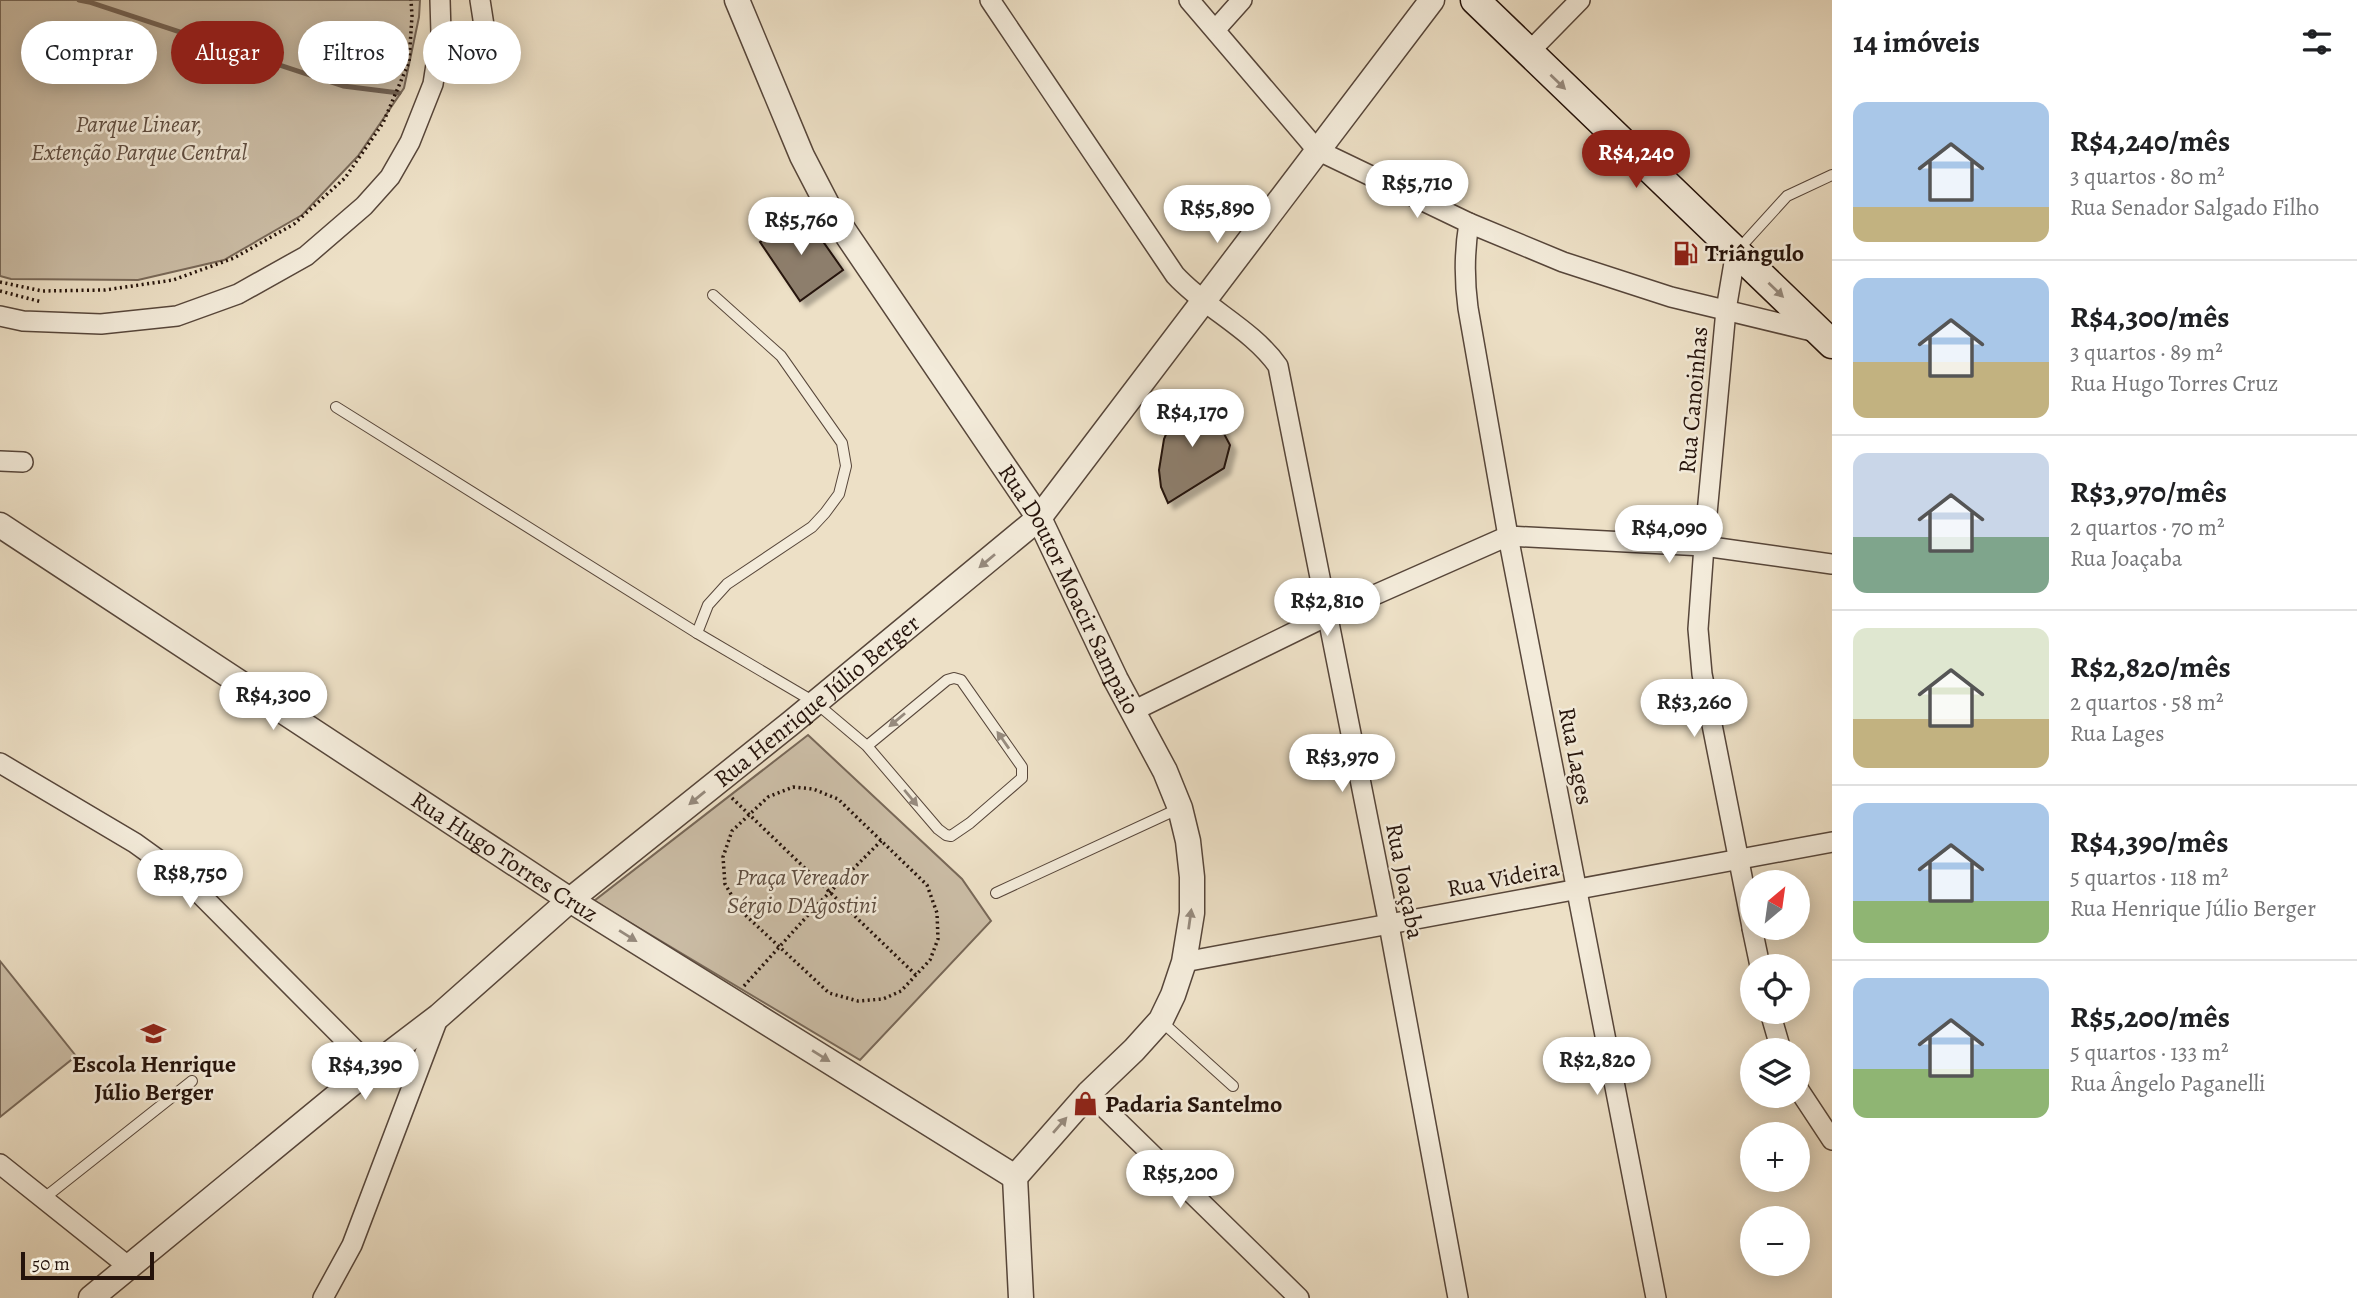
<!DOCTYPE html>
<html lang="pt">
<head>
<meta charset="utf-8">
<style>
	:root { --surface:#fff; --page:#f6f6f6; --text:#202124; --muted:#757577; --line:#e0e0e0; --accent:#8f2418 }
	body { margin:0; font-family:Alegreya,serif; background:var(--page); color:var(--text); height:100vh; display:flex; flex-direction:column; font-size:26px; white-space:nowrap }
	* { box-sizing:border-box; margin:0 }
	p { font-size:23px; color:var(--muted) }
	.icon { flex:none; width:38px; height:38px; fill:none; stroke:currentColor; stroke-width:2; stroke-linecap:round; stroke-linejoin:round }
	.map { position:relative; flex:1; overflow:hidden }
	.panel { display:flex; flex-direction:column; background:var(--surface); width:525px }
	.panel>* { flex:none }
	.banner { position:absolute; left:21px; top:21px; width:665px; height:63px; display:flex; gap:14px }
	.needle { width:46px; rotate:29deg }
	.controls { position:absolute; left:1740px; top:870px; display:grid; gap:14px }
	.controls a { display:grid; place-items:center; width:70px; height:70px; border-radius:50%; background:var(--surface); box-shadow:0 4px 18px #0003; font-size:35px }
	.scale { position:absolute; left:21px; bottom:18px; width:133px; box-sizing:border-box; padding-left:7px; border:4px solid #25130b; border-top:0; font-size:19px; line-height:24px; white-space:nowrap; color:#25130b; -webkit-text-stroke:5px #f3ebda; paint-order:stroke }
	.price { position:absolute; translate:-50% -60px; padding:0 16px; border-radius:24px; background:#fff; color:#222; font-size:23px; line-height:46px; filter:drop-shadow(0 2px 4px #0008) }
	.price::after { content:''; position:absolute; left:50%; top:42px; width:21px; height:16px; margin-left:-10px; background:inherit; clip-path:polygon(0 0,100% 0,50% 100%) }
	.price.on { background:var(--accent); color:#fff }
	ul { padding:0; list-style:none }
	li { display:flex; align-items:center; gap:21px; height:175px; padding:0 21px }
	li+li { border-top:2px solid var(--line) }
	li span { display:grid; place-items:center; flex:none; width:196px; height:140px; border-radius:14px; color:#555 }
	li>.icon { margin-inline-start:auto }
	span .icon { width:84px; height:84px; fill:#fffc; stroke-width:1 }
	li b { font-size:30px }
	h2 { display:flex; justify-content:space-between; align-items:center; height:84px; padding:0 21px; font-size:30px }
	.pill { padding:0 24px; border-radius:32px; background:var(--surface); box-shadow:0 4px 18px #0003; font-size:24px; line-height:63px }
	.pill.on { background:var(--accent); color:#fff }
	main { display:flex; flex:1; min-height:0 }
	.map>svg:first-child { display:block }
	.green { fill:#cbbda6; stroke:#786858; stroke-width:2 }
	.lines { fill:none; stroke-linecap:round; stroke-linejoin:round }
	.stream { stroke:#746455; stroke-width:5 }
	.building { fill:#8d7e6c; stroke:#25130b; stroke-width:2; filter:url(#shadow) }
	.service-casing { stroke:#57463a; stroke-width:12 }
	.minor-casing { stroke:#57463a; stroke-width:22 }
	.tertiary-casing { stroke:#57463a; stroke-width:27 }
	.secondary-casing { stroke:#25130b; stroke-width:31 }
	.path { stroke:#25130b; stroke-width:3.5; stroke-dasharray:2 3.5; stroke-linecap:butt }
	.service { stroke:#f3ebda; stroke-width:10 }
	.minor { stroke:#f3ebda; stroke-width:19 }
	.tertiary { stroke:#f3ebda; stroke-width:24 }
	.secondary { stroke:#f3ebda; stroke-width:28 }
	.oneway { fill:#968a7d }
	.labels { text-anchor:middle; stroke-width:5; stroke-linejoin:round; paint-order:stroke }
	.park-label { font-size:24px; font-style:italic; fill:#5f4e41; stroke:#f3ebda }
	.poi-label { font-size:24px; font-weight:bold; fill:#25130b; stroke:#f3ebda; text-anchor:start }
	.street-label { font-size:24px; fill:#25130b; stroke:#f3ebda }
</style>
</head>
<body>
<main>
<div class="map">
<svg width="1832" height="1298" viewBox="0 0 1832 1298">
	<defs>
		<filter id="shadow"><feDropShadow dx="6" dy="6" stdDeviation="2" flood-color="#0004"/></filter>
	</defs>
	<rect width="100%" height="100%" fill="#ede0c6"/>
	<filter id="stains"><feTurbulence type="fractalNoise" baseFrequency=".00286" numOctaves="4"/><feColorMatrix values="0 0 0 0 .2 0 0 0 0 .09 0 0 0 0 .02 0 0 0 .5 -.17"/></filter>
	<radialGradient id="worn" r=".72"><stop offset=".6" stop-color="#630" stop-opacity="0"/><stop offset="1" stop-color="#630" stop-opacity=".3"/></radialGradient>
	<!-- green -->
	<g class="green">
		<path d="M 0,0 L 420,0 L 419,17 L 404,88 L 358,156 L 302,215 L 224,260 L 138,280 L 11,279 L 0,276 Z"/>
		<path d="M 808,735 L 962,879 L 991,921 L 860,1060 L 594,901 Z"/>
		<path d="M 0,961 L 76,1056 L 0,1117 Z"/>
	</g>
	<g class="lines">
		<!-- stream -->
		<path class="stream" d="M 79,0 L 89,2 L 343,86 L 399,93"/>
	</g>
	<!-- building -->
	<g class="building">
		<path d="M 803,213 L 843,270 L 800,301 L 760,242 Z"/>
		<path d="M 1202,392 L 1230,445 L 1224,468 L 1168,503 L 1161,487 L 1159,470 L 1164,439 L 1173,418 L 1186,403 Z"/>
	</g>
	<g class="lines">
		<defs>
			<g id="service">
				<path d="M 1737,251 L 1787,196 L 1832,175"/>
				<path d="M 713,295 L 781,356 L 842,443 L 846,466 L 839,494 L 825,513 L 812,527 L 727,584 L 708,605 L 697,633 L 816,703 L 867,746 L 938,829 L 946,835 L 951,836 L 970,823 L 1022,778 L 1022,767 L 961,680 L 954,678 L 947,680 L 867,746"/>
				<path d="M 336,407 L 697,633"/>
				<path d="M 996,893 L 1180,808"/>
				<path d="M 1161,1021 L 1233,1086"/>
				<path d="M 43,1199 L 192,1081"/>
			</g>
			<g id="minor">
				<path d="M 480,0 L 485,32"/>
				<path d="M 990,0 L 1175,275 C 1206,309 1252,329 1278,366 L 1389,925 L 1458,1298"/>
				<path d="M 1189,0 L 1317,150 L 1469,223 L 1563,262 L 1671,297 L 1816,332"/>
				<path d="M 1216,29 L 1242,0"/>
				<path d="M 1528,53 L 1580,0"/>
				<path d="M 1469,223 C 1464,253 1464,278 1468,308 L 1508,536 L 1656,1298"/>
				<path d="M 1736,251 L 1726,310 L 1704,546 L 1698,629 L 1702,674 L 1752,927"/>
				<path d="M 0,316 L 23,321 L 101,324 L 177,316 L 238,294 L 306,256 L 364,206 L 390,177 L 410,142 L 433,84 L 441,33 L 440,0"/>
				<path d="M 0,461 L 23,462"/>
				<path d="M 1133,711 L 1327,616 L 1508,536 L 1704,546 L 1832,564"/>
				<path d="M 0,763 L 135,843 L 185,879 L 372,1067"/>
				<path d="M 1752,928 L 1760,966"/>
				<path d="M 1184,962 L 1832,842"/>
				<path d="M 1770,1012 L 1781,1050"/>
				<path d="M 1797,1087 L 1832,1140"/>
				<path d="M 1089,1093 L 1299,1298"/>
				<path d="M 0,1164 L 129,1267"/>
				<path d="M 323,1298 L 352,1245 L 439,1016"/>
			</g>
			<g id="tertiary">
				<path id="s1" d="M 737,0 L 802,156 L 830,210 L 1039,518 L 1116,680 L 1165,771 L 1180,808 L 1188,841 L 1192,877 L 1192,913 L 1184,962 L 1173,995 L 1161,1020 L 1134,1050 L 1089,1093 L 1015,1177"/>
				<path id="s2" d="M 0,525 L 570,900 L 1015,1177"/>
				<path d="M 1015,1177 L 1021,1298"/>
				<path id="s3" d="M 91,1298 L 372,1067 L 439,1016 L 570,900 L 791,723 L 1039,518 L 1432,0"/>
			</g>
			<path id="secondary" d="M 1475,0 L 1832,344"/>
		</defs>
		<!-- service casing -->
		<use href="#service" class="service-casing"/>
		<!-- minor casing -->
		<use href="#minor" class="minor-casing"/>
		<!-- tertiary casing -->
		<use href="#tertiary" class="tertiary-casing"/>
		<!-- secondary casing -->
		<use href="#secondary" class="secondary-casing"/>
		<!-- path -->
		<g class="path">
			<path d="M 0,282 L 42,291 L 105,290 L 173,280 L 234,258 L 294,224 L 345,178 L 383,123 L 409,62 L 412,16 L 411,0"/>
			<path d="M 0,291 L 42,302"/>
			<path d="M 793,787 L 813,789 L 838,799 L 927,885 L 937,913 L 938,939 L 930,960 L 901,991 L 883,999 L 858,1001 L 829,993 L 741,911 L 725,884 L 723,857 L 732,831 L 768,797 Z"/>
			<path d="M 732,798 L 917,976"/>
			<path d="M 744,986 L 819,903 L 882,840"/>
		</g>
		<!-- service -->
		<use href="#service" class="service"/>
		<!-- minor -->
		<use href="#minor" class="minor"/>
		<!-- tertiary -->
		<use href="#tertiary" class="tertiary"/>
		<!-- secondary -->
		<use href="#secondary" class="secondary"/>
	</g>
	<!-- one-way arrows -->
	<defs><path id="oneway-solid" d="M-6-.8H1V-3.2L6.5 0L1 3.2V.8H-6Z" transform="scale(1.75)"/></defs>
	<g class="oneway">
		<use href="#oneway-solid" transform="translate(1558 82) rotate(44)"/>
		<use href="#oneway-solid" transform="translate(1776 290) rotate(44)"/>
		<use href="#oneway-solid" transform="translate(987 561) rotate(140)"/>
		<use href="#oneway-solid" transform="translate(897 720) rotate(140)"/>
		<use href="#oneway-solid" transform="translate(1003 740) rotate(-125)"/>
		<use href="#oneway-solid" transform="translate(697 798) rotate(141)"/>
		<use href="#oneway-solid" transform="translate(911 798) rotate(50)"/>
		<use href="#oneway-solid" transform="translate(1190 919) rotate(-82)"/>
		<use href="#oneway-solid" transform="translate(628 936) rotate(32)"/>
		<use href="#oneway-solid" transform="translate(821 1056) rotate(32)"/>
		<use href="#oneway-solid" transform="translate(1060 1125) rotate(-49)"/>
	</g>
	<!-- icons -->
	<defs>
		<symbol id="fuel-bare" viewBox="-9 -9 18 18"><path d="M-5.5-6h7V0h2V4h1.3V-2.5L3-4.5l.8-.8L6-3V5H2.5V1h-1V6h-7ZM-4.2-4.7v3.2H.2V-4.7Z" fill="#8f2418" stroke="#f3ebda" stroke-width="2.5" paint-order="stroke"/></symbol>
		<symbol id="school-bare" viewBox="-9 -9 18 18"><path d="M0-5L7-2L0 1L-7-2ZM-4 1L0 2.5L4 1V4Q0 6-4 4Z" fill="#8f2418" stroke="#f3ebda" stroke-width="2.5" paint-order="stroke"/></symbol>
		<symbol id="shop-bare" viewBox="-9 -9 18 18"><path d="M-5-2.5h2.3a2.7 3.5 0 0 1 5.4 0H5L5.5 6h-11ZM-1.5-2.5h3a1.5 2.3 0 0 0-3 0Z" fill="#8f2418" stroke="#f3ebda" stroke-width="2.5" paint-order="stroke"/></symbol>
	</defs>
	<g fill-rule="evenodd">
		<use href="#fuel-bare" x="1668" y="236" width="35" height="35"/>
		<use href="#school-bare" x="136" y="1016" width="35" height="35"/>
		<use href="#shop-bare" x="1068" y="1086" width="35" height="35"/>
	</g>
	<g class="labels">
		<!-- park labels -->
		<g class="park-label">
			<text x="139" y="132">Parque Linear,<tspan x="139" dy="28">Extenção Parque Central</tspan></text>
			<text x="802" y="885">Praça Vereador<tspan x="802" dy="28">Sérgio D'Agostini</tspan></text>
		</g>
		<!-- poi labels -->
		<g class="poi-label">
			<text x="1705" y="261">Triângulo</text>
			<text x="154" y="1072" text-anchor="middle">Escola Henrique<tspan x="154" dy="28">Júlio Berger</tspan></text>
			<text x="1105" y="1112">Padaria Santelmo</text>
		</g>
		<!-- street labels -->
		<g class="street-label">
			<text transform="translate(1693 400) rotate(-85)" y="8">Rua Canoinhas</text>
			<text dy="8" stroke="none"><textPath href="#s1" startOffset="679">Rua Doutor Moacir Sampaio</textPath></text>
			<text dy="8" stroke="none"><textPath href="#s3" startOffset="940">Rua Henrique Júlio Berger</textPath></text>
			<text transform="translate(1576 756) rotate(79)" y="8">Rua Lages</text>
			<text dy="8" stroke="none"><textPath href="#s2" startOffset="604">Rua Hugo Torres Cruz</textPath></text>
			<text transform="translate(1503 878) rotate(-11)" y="8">Rua Videira</text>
			<text transform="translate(1405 881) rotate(79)" y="8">Rua Joaçaba</text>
		</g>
	</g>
	<rect width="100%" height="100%" filter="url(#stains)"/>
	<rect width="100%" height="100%" fill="url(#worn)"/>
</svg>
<div class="controls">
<a><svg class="needle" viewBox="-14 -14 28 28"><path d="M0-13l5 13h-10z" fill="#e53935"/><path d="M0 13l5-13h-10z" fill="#757577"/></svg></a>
<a><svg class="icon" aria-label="locate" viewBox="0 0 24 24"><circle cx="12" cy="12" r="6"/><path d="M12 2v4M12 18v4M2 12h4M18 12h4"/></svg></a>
<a><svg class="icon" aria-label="layers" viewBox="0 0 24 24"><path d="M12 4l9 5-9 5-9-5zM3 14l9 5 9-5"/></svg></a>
<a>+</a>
<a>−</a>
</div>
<div class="scale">50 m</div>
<b class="price on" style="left:1636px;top:190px">R$4,240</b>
<b class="price" style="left:1417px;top:220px">R$5,710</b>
<b class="price" style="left:1217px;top:245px">R$5,890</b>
<b class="price" style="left:801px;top:257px">R$5,760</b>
<b class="price" style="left:1192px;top:449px">R$4,170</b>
<b class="price" style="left:1669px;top:565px">R$4,090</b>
<b class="price" style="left:1327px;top:638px">R$2,810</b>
<b class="price" style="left:273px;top:732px">R$4,300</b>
<b class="price" style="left:1694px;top:739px">R$3,260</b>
<b class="price" style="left:1342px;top:794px">R$3,970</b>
<b class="price" style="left:190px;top:910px">R$8,750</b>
<b class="price" style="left:1597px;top:1097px">R$2,820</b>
<b class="price" style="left:365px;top:1102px">R$4,390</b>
<b class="price" style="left:1180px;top:1210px">R$5,200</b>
<div class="banner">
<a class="pill">Comprar</a>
<a class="pill on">Alugar</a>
<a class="pill">Filtros</a>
<a class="pill">Novo</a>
</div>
</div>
<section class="panel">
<h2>14 imóveis<svg class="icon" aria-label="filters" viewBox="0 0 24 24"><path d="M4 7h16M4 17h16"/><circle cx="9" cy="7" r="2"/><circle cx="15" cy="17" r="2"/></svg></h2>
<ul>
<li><span style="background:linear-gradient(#a9c7e8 75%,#c2b280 0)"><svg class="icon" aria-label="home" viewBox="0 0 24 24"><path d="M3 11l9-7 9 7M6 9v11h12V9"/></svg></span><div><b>R$4,240/mês</b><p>3 quartos · 80 m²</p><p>Rua Senador Salgado Filho</p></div></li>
<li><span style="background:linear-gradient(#a9c7e8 60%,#c2b280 0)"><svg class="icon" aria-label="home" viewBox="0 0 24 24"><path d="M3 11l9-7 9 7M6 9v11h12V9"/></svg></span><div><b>R$4,300/mês</b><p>3 quartos · 89 m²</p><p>Rua Hugo Torres Cruz</p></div></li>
<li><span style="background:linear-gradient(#c9d6e8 60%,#7fa58c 0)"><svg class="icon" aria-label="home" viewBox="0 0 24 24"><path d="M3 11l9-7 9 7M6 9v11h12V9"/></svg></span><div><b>R$3,970/mês</b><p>2 quartos · 70 m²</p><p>Rua Joaçaba</p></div></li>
<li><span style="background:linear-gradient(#dfe7d0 65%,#c2b280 0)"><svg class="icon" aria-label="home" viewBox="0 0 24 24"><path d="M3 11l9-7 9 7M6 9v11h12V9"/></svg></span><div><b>R$2,820/mês</b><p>2 quartos · 58 m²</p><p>Rua Lages</p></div></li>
<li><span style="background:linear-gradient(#a9c7e8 70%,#8fb573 0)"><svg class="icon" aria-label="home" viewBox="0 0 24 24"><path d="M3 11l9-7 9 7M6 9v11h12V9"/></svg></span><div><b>R$4,390/mês</b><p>5 quartos · 118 m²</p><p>Rua Henrique Júlio Berger</p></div></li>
<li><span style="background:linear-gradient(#a9c7e8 65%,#8fb573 0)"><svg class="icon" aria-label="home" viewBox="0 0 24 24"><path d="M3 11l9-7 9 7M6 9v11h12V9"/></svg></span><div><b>R$5,200/mês</b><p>5 quartos · 133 m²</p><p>Rua Ângelo Paganelli</p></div></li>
</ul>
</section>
</main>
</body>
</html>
